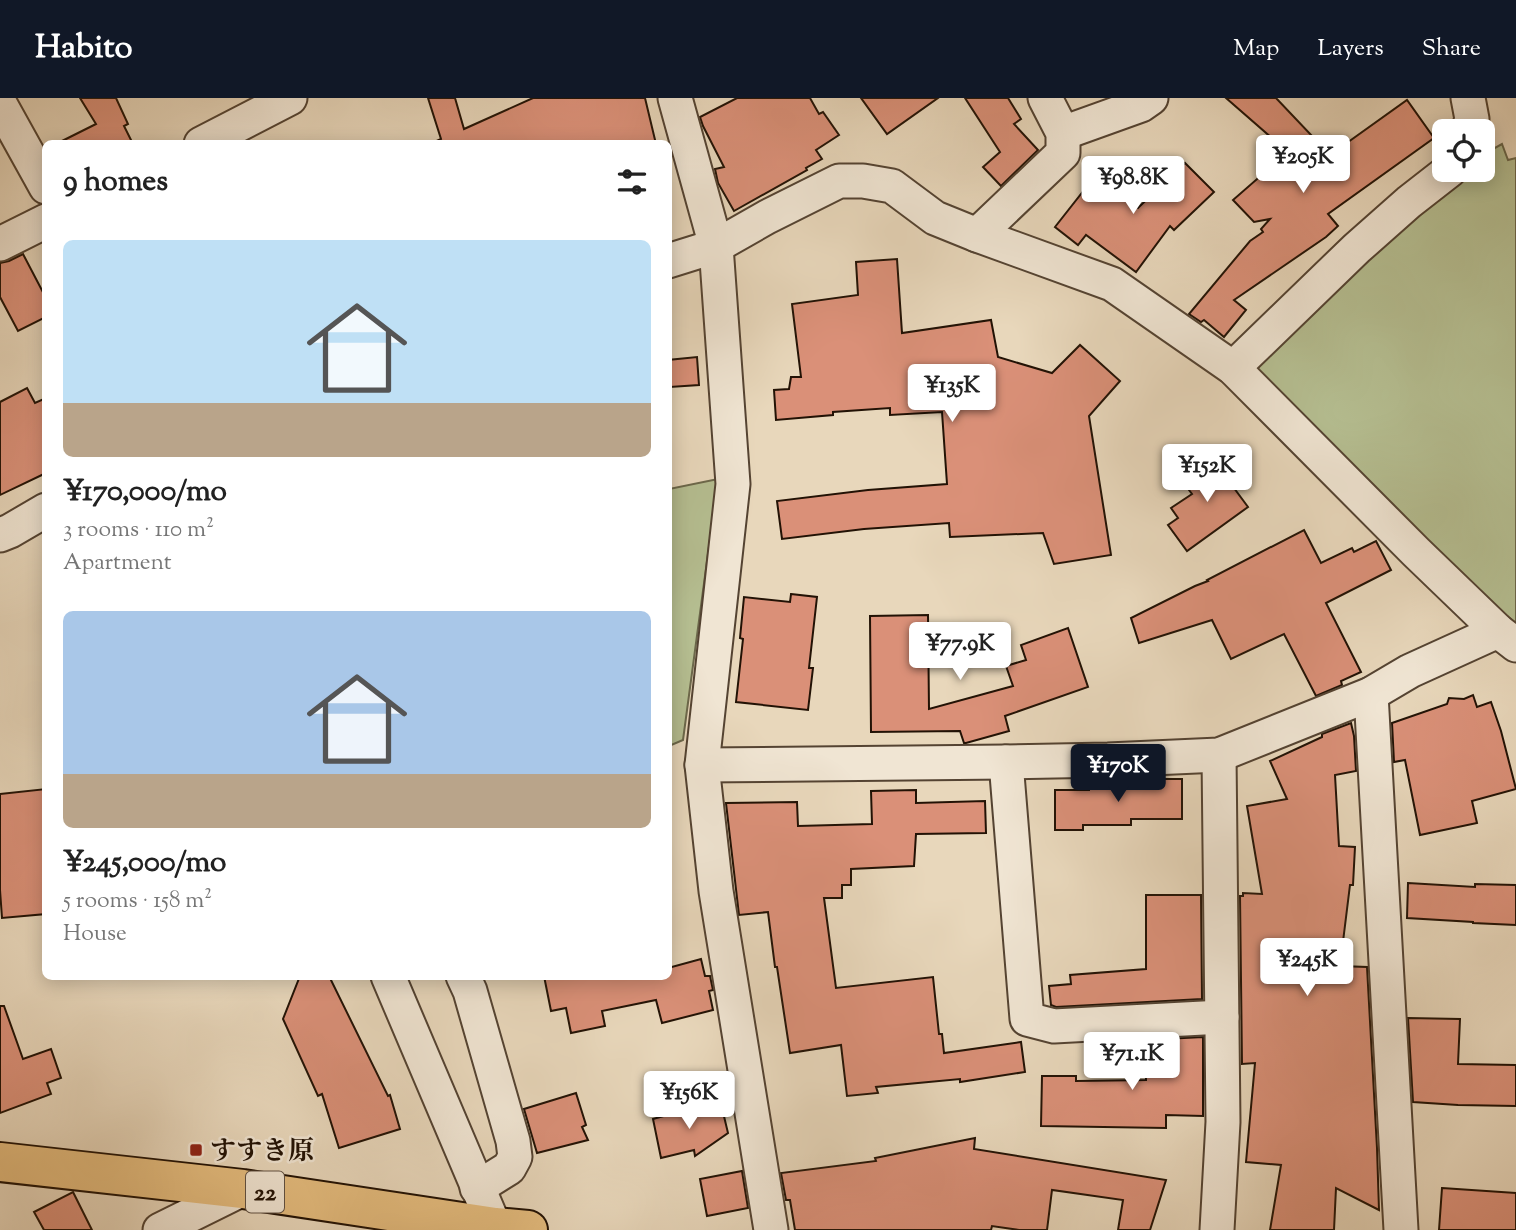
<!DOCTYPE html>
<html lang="en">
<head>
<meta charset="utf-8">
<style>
	:root { --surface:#fff; --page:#f6f6f6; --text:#222; --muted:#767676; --accent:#111827 }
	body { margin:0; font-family:"Sorts Mill Goudy","Noto Serif JP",serif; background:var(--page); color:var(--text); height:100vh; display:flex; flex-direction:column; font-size:26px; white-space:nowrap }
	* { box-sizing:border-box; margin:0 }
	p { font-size:23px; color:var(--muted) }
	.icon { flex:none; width:38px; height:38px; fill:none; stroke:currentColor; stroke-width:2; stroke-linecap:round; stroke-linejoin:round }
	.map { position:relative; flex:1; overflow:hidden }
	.sheet { position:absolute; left:42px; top:42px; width:630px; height:840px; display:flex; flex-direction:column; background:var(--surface); border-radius:10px; box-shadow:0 4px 18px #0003 }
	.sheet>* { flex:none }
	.buttons { position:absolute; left:1432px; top:21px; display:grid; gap:14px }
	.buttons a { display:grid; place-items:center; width:63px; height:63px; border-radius:10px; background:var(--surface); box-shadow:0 4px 18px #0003; font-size:35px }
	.price { position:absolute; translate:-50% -60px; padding:0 16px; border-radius:7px; background:#fff; color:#222; font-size:23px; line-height:46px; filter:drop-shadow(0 2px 4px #0008) }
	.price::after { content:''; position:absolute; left:50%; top:42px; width:21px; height:16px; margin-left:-10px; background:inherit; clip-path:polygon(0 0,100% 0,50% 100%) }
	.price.on { background:var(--accent); color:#fff }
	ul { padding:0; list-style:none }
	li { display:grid; align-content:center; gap:14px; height:371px; padding:0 21px }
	li span { display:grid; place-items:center; height:217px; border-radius:10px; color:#555 }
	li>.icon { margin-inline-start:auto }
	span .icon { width:126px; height:126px; fill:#fffc; stroke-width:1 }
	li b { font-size:30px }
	h2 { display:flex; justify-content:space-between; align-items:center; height:84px; padding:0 21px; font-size:30px }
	header { display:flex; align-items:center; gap:42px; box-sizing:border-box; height:98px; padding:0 35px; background:var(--accent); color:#fff }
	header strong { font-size:33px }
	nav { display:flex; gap:38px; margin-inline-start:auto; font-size:24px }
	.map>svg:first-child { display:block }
	.green { fill:#b5be91; stroke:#6c684b; stroke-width:2 }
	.building { fill:#da9078; stroke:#221205; stroke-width:2 }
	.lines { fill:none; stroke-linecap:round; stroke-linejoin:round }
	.minor-casing { stroke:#544332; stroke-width:37 }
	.major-casing { stroke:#221205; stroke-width:42 }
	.minor { stroke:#f0e5d3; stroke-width:33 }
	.major { stroke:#e4bc7e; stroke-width:38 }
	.poi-dot { fill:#8f2418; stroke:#f0e5d3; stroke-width:2.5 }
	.labels { text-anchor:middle; stroke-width:5; stroke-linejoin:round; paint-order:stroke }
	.shield { fill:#f0e5d3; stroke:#605143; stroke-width:2 }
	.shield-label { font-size:24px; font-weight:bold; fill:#221205 }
	.poi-label { font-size:26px; font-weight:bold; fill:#221205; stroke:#f0e5d3; text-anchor:start }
</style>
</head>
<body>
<header>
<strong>Habito</strong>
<nav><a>Map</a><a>Layers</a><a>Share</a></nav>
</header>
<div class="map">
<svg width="1516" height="1132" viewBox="0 0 1516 1132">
	<rect width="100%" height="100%" fill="#e8d7bb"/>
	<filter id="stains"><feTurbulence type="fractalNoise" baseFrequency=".00286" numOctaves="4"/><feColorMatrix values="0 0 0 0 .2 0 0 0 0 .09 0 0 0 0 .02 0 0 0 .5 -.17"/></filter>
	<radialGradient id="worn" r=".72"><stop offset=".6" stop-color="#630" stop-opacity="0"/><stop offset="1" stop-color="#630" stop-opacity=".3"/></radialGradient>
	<!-- green -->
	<g class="green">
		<path d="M 1502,46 L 1508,62 L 1516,60 L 1516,532 L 1254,274 L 1429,88 L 1457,72 L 1482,72 L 1482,57 Z"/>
		<path d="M 718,381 L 683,642 L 669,648 L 669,391 Z"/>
	</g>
	<!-- building -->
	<g class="building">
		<path d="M 80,0 L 116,0 L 128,26 L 124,28 L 133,46 L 56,46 L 96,26 Z"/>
		<path d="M 428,0 L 455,0 L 464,31 L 533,0 L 645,0 L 656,46 L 430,46 L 441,41 Z"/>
		<path d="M 737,0 L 810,0 L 819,16 L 823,14 L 839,37 L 816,52 L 822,61 L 806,70 L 807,72 L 734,113 L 718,85 L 715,71 L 724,69 L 703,28 L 700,19 Z"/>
		<path d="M 861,0 L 938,0 L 887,36 Z"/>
		<path d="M 965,0 L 1008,0 L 1021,21 L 1014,26 L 1038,52 L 1001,88 L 983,69 L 1000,54 Z"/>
		<path d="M 1226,0 L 1276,0 L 1330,57 L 1407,2 L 1434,40 L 1328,116 L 1338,128 L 1326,139 L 1234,202 L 1246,212 L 1224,239 L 1204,222 L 1201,224 L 1189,216 L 1250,143 L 1263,134 L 1261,131 L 1270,121 L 1254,124 L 1233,102 L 1288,54 Z"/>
		<path d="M 1185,65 L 1214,94 L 1174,132 L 1170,128 L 1136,174 L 1086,137 L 1078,147 L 1055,129 L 1096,77 L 1138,110 Z"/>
		<path d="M 23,156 L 46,200 L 46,219 L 18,233 L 0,199 L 0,165 L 9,163 Z"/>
		<path d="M 897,161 L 902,235 L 991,222 L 998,259 L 1052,275 L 1080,247 L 1120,283 L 1089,318 L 1111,457 L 1054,466 L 1043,435 L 950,439 L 949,425 L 864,431 L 782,441 L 777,403 L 868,392 L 947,386 L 942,314 L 890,317 L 890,310 L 833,314 L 833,317 L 776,322 L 774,292 L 789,291 L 791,279 L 801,279 L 792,206 L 858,197 L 856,164 Z"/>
		<path d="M 697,259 L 699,287 L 670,289 L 668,262 Z"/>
		<path d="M 27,290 L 35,305 L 46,300 L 46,375 L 0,397 L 0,304 Z"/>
		<path d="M 1221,357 L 1239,383 L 1234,390 L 1248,409 L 1187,453 L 1168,427 L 1178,420 L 1171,410 L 1192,396 L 1183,384 Z"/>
		<path d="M 1304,432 L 1321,465 L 1352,450 L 1354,454 L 1376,443 L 1391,472 L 1326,505 L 1361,574 L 1341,583 L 1342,587 L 1316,598 L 1284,536 L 1231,561 L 1212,522 L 1139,545 L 1131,520 L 1195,488 L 1208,483 L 1207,482 Z"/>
		<path d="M 791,496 L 817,499 L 809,570 L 813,570 L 808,612 L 736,604 L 743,541 L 740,540 L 744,499 L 790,504 Z"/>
		<path d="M 928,517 L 929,611 L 1013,588 L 1006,568 L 1026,562 L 1021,547 L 1068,530 L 1088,589 L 1005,618 L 1009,633 L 966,645 L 964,645 L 960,633 L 871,634 L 870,518 Z"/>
		<path d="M 1473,597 L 1477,609 L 1491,604 L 1501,633 L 1516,691 L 1472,703 L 1477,725 L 1420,737 L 1405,662 L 1394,664 L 1392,625 L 1447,606 L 1449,600 L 1464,601 Z"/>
		<path d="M 1351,625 L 1354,638 L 1356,673 L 1335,677 L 1339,748 L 1355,749 L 1353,787 L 1350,787 L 1340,868 L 1367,869 L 1377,1050 L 1379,1112 L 1336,1090 L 1334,1132 L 1270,1132 L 1281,1067 L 1246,1064 L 1255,965 L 1242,966 L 1240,798 L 1243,798 L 1243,795 L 1262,796 L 1247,708 L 1287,701 L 1270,663 L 1322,639 L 1322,636 Z"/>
		<path d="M 1141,681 L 1182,681 L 1182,721 L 1131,721 L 1131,727 L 1083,727 L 1083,732 L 1055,732 L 1055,692 L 1089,692 L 1089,687 L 1141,687 Z"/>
		<path d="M 46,691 L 46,816 L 2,820 L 0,792 L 0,696 Z"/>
		<path d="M 916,692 L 916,705 L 985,703 L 986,735 L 916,736 L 914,768 L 851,771 L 851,787 L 842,787 L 842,800 L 824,800 L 836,890 L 933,879 L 939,936 L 942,936 L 944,955 L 1021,944 L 1025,974 L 960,984 L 960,981 L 876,989 L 878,995 L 847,998 L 841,947 L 790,955 L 777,869 L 775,869 L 768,814 L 739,817 L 726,705 L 797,704 L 798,728 L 872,726 L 871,693 Z"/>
		<path d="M 1408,785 L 1475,789 L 1475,786 L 1516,787 L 1516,827 L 1473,825 L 1473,824 L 1407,820 Z"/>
		<path d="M 1146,797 L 1201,797 L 1202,901 L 1056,909 L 1051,907 L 1049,888 L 1071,886 L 1070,877 L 1146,871 Z"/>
		<path d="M 701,861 L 705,878 L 710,878 L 713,892 L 709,893 L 713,912 L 662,925 L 656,902 L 602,913 L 605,928 L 571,935 L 566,910 L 551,913 L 544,878 L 668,878 L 668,870 Z"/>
		<path d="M 300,878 L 329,878 L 388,998 L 390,997 L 400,1031 L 339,1050 L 322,996 L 318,998 L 283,921 Z"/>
		<path d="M 0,908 L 4,908 L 23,961 L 51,951 L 61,980 L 47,985 L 51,996 L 0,1015 Z"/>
		<path d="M 1408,920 L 1460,921 L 1458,966 L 1516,967 L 1516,1008 L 1458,1007 L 1413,1004 Z"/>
		<path d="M 1203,939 L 1203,1018 L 1166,1017 L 1166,1030 L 1041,1028 L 1042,978 L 1076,978 L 1076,983 L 1146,982 L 1145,942 Z"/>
		<path d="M 576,995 L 586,1027 L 582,1029 L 588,1042 L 537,1055 L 524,1011 Z"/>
		<path d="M 703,1007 L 706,1013 L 722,1010 L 728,1035 L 695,1058 L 694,1052 L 661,1060 L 653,1021 Z"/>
		<path d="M 975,1040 L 974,1051 L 1166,1082 L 1150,1132 L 1118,1132 L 1123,1102 L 1052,1092 L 1047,1132 L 1019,1132 L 992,1128 L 991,1132 L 795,1132 L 790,1102 L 786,1102 L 781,1075 L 876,1063 L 875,1060 Z"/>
		<path d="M 742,1073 L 748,1110 L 707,1118 L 700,1081 Z"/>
		<path d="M 1442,1090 L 1516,1095 L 1516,1132 L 1439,1132 Z"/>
		<path d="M 73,1094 L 92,1132 L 44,1132 L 34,1114 Z"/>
	</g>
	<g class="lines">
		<defs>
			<g id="minor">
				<path d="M 675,0 L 716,148 L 733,386 L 702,667 L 716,793 L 771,1132"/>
				<path d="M 0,6 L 46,89"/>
				<path d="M 1468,33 L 1472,21 L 1468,0"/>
				<path d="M 1063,35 L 1141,7 L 1151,0"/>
				<path d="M 201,46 L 290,0"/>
				<path d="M 977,137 L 1063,55 L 1063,35 L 1045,0"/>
				<path d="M 0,146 L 46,123"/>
				<path d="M 668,163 L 716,148 L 767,119 L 839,83 L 863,83 L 892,88 L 935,120 L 977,137 L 1112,186 L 1233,270 L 1416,454 L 1498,533 L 1516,547"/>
				<path d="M 1233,270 L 1357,150 L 1409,104 L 1450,72"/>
				<path d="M 0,437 L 10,433 L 46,412"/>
				<path d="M 1371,596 L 1401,1132"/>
				<path d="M 1006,664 L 1027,921 L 1054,928 L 1222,919"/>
				<path d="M 702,667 L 1006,664 L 1108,662 L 1219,657 L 1371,596 L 1410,573 L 1498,533"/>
				<path d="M 388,878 L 496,1132"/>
				<path d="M 463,878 L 470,893 L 513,1043 L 515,1059 L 509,1070 L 477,1090"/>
				<path d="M 160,1132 L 243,1091"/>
				<path d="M 1217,1132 L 1223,1024 L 1219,657"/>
			</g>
			<path id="major" d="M 0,1064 L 243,1091 L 495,1129 L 528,1132"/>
		</defs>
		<!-- minor casing -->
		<use href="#minor" class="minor-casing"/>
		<!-- major casing -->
		<use href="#major" class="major-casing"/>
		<!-- minor -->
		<use href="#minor" class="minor"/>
		<!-- major -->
		<use href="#major" class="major"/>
	</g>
	<!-- markers -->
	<rect class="poi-dot" x="189" y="1045" width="14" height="14" rx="3.5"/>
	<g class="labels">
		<!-- shield labels -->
		<rect class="shield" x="246" y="1073.5" width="38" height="41" rx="5"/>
		<g class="shield-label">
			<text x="265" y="1102">22</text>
		</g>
		<!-- poi labels -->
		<g class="poi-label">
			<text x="210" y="1061">すすき原</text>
		</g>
	</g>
	<rect width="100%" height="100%" filter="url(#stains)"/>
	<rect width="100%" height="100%" fill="url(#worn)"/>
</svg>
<div class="buttons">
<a><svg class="icon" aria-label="locate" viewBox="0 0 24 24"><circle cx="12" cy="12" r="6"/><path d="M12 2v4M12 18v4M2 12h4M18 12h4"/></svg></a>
</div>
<b class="price" style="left:1303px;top:97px">¥205K</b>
<b class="price" style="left:1133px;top:118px">¥98.8K</b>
<b class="price" style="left:952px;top:326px">¥135K</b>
<b class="price" style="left:1207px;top:406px">¥152K</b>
<b class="price" style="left:960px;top:584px">¥77.9K</b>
<b class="price on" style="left:1118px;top:706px">¥170K</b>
<b class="price" style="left:1307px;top:900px">¥245K</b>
<b class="price" style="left:1132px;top:994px">¥71.1K</b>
<b class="price" style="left:689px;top:1033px">¥156K</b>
<section class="sheet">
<h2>9 homes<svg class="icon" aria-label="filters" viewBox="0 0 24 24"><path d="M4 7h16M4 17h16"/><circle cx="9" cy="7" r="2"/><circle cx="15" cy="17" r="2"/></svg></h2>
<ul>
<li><span style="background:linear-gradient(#bfe0f5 75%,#b9a48a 0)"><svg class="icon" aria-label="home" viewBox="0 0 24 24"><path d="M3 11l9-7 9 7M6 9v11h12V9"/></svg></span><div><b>¥170,000/mo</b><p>3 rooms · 110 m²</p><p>Apartment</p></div></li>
<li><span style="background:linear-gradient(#a9c7e8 75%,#b9a48a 0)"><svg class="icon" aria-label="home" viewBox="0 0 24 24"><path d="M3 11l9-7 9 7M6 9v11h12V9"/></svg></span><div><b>¥245,000/mo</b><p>5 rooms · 158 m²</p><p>House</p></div></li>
</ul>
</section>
</div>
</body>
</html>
